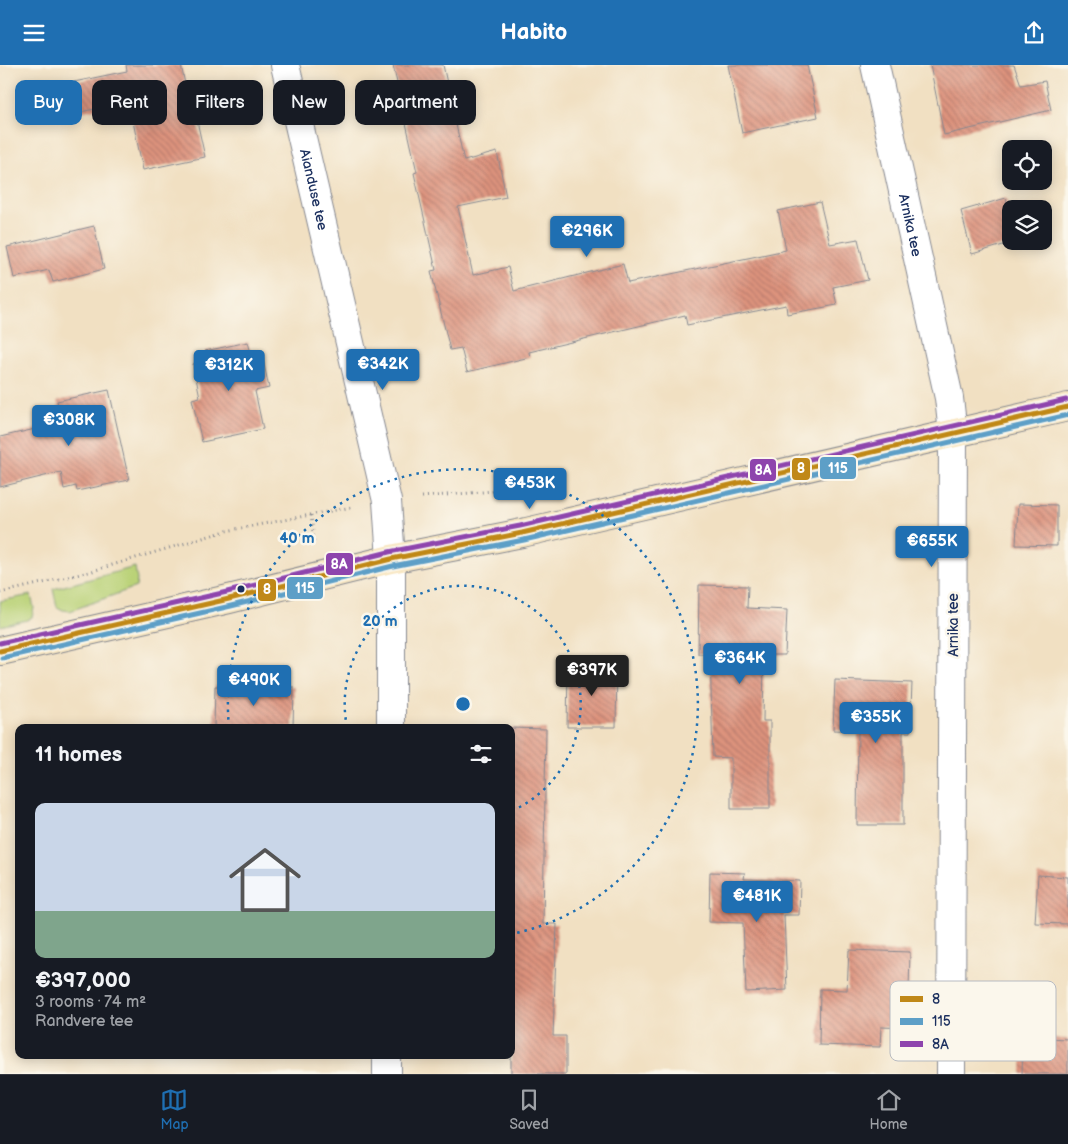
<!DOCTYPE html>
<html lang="en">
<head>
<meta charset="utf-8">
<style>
	:root { --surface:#171b24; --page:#242831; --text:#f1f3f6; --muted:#9ea1a6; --line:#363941; --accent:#1f6fb2 }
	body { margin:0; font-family:"Balsamiq Sans",sans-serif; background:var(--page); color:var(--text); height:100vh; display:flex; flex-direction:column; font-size:19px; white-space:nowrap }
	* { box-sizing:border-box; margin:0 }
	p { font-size:16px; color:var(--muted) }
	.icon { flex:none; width:28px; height:28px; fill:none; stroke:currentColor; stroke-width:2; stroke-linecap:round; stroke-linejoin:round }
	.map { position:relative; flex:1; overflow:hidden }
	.sheet { position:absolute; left:15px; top:659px; width:500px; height:335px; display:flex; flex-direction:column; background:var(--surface); border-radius:10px; box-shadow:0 2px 12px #0003 }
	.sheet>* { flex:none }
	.hud { position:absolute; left:15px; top:15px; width:500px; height:45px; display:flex; gap:10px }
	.controls { position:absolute; left:1002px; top:75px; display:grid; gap:10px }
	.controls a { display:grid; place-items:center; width:50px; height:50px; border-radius:10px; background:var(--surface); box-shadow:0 2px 12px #0003; font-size:25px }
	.price { position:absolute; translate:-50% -42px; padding:0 11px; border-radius:5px; background:var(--accent); color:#fff; font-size:16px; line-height:32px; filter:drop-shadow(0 1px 2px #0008) }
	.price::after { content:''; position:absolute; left:50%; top:30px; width:15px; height:11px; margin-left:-8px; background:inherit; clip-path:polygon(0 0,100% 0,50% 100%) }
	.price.selected { background:#222; color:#fff }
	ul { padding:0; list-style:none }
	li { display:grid; align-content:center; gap:10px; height:265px; padding:0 20px }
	li span { display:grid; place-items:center; height:155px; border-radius:10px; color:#555 }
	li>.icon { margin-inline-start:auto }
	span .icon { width:90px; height:90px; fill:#fffc; stroke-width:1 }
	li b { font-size:21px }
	h2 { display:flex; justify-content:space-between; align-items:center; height:60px; padding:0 20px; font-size:21px }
	.tag { padding:0 18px; border-radius:10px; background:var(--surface); box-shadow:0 2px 12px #0003; font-size:18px; line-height:45px }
	.tag.selected { background:var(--accent); color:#fff }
	header { display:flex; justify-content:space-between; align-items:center; height:65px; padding:0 20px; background:var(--accent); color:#fff; font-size:22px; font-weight:700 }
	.menu { display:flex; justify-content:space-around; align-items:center; height:70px; border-top:1px solid var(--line); background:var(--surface); font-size:14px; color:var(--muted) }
	.menu a { display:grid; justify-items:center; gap:2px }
	.menu .selected { color:var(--accent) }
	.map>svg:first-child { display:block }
	.green { fill:#bad277; stroke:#6a806a }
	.building { fill:url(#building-back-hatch) }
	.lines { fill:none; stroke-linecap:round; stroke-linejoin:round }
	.minor-casing { stroke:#868890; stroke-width:30 }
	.secondary-casing { stroke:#868890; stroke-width:30 }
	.path { stroke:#868890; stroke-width:3; stroke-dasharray:1 4; stroke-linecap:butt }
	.minor { stroke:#fff; stroke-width:28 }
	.secondary { stroke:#f8e7c3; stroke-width:28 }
	.bus-1-casing { stroke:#fbf7ec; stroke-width:9 }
	.bus-2-casing { stroke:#fbf7ec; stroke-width:9 }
	.bus-3-casing { stroke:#fbf7ec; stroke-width:9 }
	.bus-1 { stroke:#c08818; stroke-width:5 }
	.bus-2 { stroke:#5d9fc7; stroke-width:5 }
	.bus-3 { stroke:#8e44ad; stroke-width:5 }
	.ring { fill:none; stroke:#1f6fb2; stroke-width:2.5; stroke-dasharray:2.5 5 }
	.bus-dot { fill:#1b2f5e; stroke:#fbf7ec; stroke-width:2 }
	.labels { text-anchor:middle; stroke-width:5; stroke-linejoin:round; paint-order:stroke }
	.street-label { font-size:14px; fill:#1b2f5e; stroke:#fbf7ec }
	.key { fill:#fbf7ec; stroke:#b8bbc1; stroke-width:1 }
	.key-label { font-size:14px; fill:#1b2f5e }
	.centre { fill:#1f6fb2; stroke:#fbf7ec; stroke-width:2.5 }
	.ring-label { font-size:15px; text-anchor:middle; font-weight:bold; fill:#1f6fb2; stroke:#fbf7ec; stroke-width:5; stroke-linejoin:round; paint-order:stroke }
	.line-badge { stroke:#fbf7ec; stroke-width:2 }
	.badge-label { font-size:14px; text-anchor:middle; font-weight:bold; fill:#fff }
</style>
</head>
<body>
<header><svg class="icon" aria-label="menu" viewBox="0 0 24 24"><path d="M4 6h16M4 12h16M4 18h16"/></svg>Habito<svg class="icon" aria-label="share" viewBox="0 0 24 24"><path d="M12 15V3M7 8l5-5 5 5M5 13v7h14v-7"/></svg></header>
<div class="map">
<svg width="1068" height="1009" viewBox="0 0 1068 1009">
	<defs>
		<pattern id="building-back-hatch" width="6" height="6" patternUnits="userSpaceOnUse" patternTransform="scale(1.25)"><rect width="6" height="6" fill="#dd937d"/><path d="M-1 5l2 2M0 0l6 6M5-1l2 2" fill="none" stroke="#b2786a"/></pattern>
	</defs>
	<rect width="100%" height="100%" fill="#fbf7ec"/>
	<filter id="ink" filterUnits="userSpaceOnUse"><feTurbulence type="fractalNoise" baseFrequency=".02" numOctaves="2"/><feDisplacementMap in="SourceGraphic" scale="10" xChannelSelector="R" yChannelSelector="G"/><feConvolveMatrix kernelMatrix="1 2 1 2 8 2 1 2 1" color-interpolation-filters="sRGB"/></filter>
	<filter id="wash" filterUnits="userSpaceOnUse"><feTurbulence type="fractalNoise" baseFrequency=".0096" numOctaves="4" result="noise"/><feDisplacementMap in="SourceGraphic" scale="20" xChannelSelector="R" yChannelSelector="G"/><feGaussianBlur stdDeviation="1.12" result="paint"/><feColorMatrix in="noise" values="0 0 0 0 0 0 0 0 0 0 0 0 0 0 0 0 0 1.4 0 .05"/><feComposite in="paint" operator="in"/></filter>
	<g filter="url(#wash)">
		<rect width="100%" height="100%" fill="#f1e0c2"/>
		<!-- green -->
		<g class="green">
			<path d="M 135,502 L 137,515 L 136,522 L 70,546 L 63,545 L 57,542 L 53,524 Z"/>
			<path d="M 31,530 L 34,543 L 32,552 L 27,555 L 0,561 L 0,536 Z"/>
		</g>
		<g id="blocks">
			<!-- building -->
			<g class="building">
				<path d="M 126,0 L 181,0 L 193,57 L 197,56 L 205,92 L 143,105 L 129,37 L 80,47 L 74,17 L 127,6 Z"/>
				<path d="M 393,0 L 443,0 L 464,96 L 497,87 L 506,132 L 458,142 L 473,210 L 508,202 L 514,226 L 623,199 L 628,218 L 786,185 L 778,146 L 820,137 L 830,179 L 858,174 L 868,215 L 833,222 L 837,240 L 787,249 L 786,240 L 687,260 L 685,250 L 529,287 L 530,292 L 467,307 L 461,283 L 450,285 L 431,206 L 436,205 L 414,108 L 417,107 Z"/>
				<path d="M 728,0 L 807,0 L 818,52 L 742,68 Z"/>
				<path d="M 930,0 L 1014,0 L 1021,20 L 1045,16 L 1051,45 L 944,70 Z"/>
				<path d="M 1006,133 L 1011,153 L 1011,176 L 1017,176 L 972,189 L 961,146 Z"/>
				<path d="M 94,161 L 104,204 L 53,217 L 49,205 L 14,213 L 7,182 Z"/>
				<path d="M 248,277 L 253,296 L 263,294 L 269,323 L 255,326 L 263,364 L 202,377 L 192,334 L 200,332 L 193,299 L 207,296 L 205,286 Z"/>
				<path d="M 109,325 L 129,415 L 77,426 L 76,421 L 64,424 L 61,407 L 0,422 L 0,372 L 62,358 L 57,336 Z"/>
				<path d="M 1018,439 L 1057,440 L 1057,481 L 1016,480 Z"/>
				<path d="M 699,520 L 748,521 L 747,543 L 787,545 L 785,590 L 764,590 L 763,656 L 770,656 L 770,744 L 731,744 L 731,693 L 713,692 L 710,589 L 698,589 Z"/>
				<path d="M 568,602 L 617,603 L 616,662 L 567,662 Z"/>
				<path d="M 835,615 L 912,618 L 910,667 L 903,667 L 903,760 L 857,760 L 858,666 L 833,665 Z"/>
				<path d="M 215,621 L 294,622 L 293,662 L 214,662 Z"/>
				<path d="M 511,663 L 546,664 L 543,859 L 557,859 L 553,971 L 566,971 L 566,1009 L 511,1009 Z"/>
				<path d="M 710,807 L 745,808 L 744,814 L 800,816 L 799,850 L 784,850 L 787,925 L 746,927 L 743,858 L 709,857 Z"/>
				<path d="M 1038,810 L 1068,812 L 1068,859 L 1035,858 Z"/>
				<path d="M 849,885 L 910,887 L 908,963 L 881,962 L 880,982 L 819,980 L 820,924 L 847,925 Z"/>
				<path d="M 1023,972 L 1068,974 L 1068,1009 L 1022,1009 Z"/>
			</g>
		</g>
	</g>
	<g filter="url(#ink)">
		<use href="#blocks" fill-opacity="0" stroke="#868890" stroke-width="1"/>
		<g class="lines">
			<defs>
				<g id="minor">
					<path id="s1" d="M 285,0 L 387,436 L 391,494 L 391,662"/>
					<path id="s2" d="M 875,0 L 949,333 L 953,368 L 951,1009"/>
					<path d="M 387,1009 L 387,990"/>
				</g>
				<path id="secondary" d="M 0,586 L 229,534 L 391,494 L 522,468 L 1068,342"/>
			</defs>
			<!-- minor casing -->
			<use href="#minor" class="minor-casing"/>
			<!-- secondary casing -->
			<use href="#secondary" class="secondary-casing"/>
			<!-- path -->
			<g class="path">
				<path d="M 422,432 L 565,420"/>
				<path d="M 311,450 L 314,477"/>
				<path d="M 0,528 L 89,507 L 226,466 L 352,442"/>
			</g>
			<!-- minor -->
			<use href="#minor" class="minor"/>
			<!-- secondary -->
			<use href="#secondary" class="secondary"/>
			<defs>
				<path id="bus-1" d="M 0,586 L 229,534 L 391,494 L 522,468 L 1068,342"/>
				<path id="bus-2" d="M 2,593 L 231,541 L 393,501 L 524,475 L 1068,350"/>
				<path id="bus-3" d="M 0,578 L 227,527 L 389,487 L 520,461 L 1066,335"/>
			</defs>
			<!-- bus-1 casing -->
			<use href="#bus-1" class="bus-1-casing"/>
			<!-- bus-2 casing -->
			<use href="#bus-2" class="bus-2-casing"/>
			<!-- bus-3 casing -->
			<use href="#bus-3" class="bus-3-casing"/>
			<!-- bus-1 -->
			<use href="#bus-1" class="bus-1"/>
			<!-- bus-2 -->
			<use href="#bus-2" class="bus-2"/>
			<!-- bus-3 -->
			<use href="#bus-3" class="bus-3"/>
		</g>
	</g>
	<!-- distance rings -->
	<g class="ring">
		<path d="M347 662A118 118 0 1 1 512 746"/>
		<path d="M229 662A235 235 0 1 1 512 869"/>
	</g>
	<!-- markers -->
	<circle class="bus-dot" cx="241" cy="524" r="4.5"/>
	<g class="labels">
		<!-- street labels -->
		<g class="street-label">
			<text dy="5" stroke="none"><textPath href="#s1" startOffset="128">Aianduse tee</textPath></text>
			<text dy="5" stroke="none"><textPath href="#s2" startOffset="164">Arnika tee</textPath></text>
			<text transform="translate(953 560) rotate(-90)" y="5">Arnika tee</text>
		</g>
	</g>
	<!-- legend -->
	<rect x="890" y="916" width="166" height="80" rx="8" class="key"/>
	<rect x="900" y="931" width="23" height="6" fill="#c08818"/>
	<rect x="900" y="953" width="23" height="7" fill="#5d9fc7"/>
	<rect x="900" y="976" width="23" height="6" fill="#8e44ad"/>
	<g class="key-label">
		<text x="932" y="939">8</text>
		<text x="932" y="961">115</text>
		<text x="932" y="984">8A</text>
	</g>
	<circle cx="463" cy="639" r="8" class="centre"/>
	<g class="ring-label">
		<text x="297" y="478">40 m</text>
		<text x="380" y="561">20 m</text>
	</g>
	<g class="line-badge">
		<rect x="819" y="391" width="38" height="24" rx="5" fill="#5d9fc7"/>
		<rect x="791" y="392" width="20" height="24" rx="5" fill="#c08818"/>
		<rect x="749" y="393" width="28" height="24" rx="5" fill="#8e44ad"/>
		<rect x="325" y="487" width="29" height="24" rx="5" fill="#8e44ad"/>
		<rect x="286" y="511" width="38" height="24" rx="5" fill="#5d9fc7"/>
		<rect x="257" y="513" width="20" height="24" rx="5" fill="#c08818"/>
	</g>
	<g class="badge-label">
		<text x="838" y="408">115</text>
		<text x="801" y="408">8</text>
		<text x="763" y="410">8A</text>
		<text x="339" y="504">8A</text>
		<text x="305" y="528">115</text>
		<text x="267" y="529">8</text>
	</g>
</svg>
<div class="controls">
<a><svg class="icon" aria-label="locate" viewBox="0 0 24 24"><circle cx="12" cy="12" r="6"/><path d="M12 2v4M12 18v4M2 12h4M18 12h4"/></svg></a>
<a><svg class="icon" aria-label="layers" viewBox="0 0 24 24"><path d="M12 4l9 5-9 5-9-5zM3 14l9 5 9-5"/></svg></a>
</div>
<b class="price" style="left:587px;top:193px">€296K</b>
<b class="price" style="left:383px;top:326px">€342K</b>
<b class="price" style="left:229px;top:327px">€312K</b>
<b class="price" style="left:69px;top:382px">€308K</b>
<b class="price" style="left:530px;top:445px">€453K</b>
<b class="price" style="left:932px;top:503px">€655K</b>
<b class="price" style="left:740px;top:620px">€364K</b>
<b class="price selected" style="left:592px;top:632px">€397K</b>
<b class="price" style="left:254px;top:642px">€490K</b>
<b class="price" style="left:876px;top:679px">€355K</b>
<b class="price" style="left:757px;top:858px">€481K</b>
<div class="hud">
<a class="tag selected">Buy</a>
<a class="tag">Rent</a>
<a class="tag">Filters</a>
<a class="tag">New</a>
<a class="tag">Apartment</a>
</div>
<section class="sheet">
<h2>11 homes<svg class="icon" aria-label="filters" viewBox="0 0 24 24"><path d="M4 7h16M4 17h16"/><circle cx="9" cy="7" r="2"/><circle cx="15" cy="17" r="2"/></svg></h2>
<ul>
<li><span style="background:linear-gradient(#c9d6e8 70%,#7fa58c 0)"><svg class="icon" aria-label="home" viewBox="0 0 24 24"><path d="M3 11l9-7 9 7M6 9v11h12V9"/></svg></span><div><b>€397,000</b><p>3 rooms · 74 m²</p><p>Randvere tee</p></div></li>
</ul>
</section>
</div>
<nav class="menu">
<a class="selected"><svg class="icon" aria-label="map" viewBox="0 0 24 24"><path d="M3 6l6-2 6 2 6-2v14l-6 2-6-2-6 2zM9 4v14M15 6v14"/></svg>Map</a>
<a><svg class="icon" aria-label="saved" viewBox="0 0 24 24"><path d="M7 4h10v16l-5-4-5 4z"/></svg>Saved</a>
<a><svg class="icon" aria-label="home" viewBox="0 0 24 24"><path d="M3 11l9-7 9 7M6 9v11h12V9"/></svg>Home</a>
</nav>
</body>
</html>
